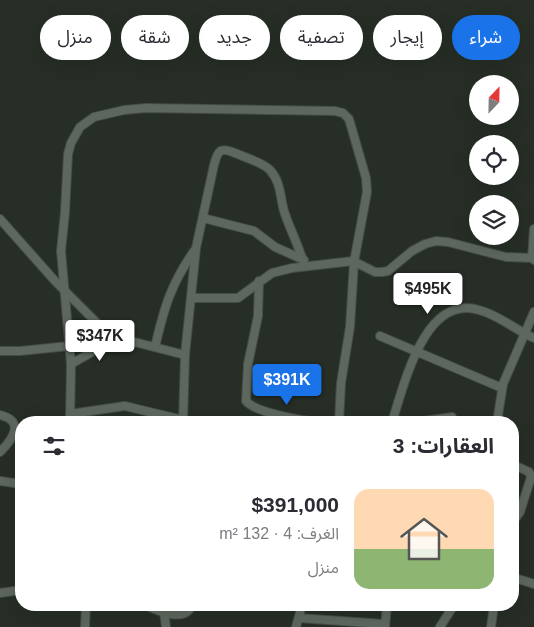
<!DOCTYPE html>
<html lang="ar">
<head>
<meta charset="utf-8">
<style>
	:root { --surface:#fff; --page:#f7f7f7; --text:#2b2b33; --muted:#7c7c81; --line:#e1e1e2; --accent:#1a73e8 }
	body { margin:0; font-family:Arial,"Noto Sans Arabic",sans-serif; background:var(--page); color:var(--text); direction:rtl; height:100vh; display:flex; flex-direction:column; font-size:19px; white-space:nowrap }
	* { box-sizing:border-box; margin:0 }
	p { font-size:16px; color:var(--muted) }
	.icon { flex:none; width:28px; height:28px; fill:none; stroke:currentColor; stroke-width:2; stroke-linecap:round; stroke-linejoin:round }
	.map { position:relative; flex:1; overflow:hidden; direction:ltr }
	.side { position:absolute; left:15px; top:416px; width:504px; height:195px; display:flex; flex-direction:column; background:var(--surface); border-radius:20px; box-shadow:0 5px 20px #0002; direction:rtl }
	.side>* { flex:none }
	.banner { position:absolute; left:15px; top:15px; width:505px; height:45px; direction:rtl; display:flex; gap:10px }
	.needle { width:32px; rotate:22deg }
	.fabs { position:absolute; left:469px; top:75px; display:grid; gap:10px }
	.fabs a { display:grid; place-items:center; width:50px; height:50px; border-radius:50%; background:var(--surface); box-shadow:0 5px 20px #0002; font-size:25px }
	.price { position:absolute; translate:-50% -42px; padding:0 11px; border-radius:5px; background:#fff; color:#222; font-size:16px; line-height:32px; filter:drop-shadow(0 1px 2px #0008) }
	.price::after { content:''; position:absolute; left:50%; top:30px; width:15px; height:11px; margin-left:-8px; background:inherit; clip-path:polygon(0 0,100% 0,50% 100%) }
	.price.active { background:var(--accent); color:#fff }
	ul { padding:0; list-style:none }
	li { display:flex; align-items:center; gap:15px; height:125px; padding:0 25px }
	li+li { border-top:1px solid var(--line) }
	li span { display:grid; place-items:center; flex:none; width:140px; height:100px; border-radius:15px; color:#555 }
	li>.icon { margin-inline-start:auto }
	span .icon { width:60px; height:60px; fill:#fffc; stroke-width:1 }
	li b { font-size:21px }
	h2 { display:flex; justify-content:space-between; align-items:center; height:60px; padding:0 25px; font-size:21px }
	.tag { padding:0 18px; border-radius:22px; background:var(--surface); box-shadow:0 5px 20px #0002; font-size:18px; line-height:45px }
	.tag.active { background:var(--accent); color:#fff }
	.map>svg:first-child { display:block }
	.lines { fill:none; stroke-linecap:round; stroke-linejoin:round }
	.street-casing { stroke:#454c45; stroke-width:10 }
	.street { stroke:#5e675e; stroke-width:8 }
</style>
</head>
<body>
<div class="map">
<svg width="534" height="627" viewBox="0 0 534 627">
	<rect width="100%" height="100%" fill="#262e26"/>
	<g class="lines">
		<defs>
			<g id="street">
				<path d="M 203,218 L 254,231 L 275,247 L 304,260"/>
				<path d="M 0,219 L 55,281 L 108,334 L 119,338 L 185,355"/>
				<path d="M 534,229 L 532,258 L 534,260"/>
				<path d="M 259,281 L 258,316 L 248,364 L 246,401 C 256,413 303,421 320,422"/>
				<path d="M 191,298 L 238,298 L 272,273 L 292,268 L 353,261 L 375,272 L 382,272 L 388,271 L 412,251 L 425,244 L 436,241 L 448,242 L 506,257 L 532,258"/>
				<path d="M 380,336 L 502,388"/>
				<path d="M 155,347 C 164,308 171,284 194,251"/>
				<path d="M 0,351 L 20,351 L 69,346"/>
				<path d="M 71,364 L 99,348 L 113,336"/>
				<path d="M 70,414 L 125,406 L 183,420"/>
				<path d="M 0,415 C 26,421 12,440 0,452"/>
				<path d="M 70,422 L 71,364 L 61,251 L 65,212 L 68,154 L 71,143 L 80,127 L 94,117 L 124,110 L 146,108 L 335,111 L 343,113 L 349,119 L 366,178 L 367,192 L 354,262 L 350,327 L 341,383 L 339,422"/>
				<path d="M 183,422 L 185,355 L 196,248 L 214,165 C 218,150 220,147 235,153 C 246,158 262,162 270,170 C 281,182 280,197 284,211 C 289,227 297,242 302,258"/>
				<path d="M 392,422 C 404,386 424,293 479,310 C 499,315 515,330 534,338"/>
				<path d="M 418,422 L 452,417"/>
				<path d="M 497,422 L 503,384 L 534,312"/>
				<path d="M 512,464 L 529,472 L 531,477 L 520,512 L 512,523"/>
				<path d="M 0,481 L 21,484"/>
				<path d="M 512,577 L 534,584"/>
				<path d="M 0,593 L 21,590"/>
				<path d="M 145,605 C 158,611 185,623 192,605"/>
				<path d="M 164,612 L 166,627"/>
				<path d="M 299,618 L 384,624"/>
				<path d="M 85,627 L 86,605"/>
				<path d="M 296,627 L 302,605"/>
				<path d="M 385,627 L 387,605"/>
				<path d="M 440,627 L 454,605"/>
				<path d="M 491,627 L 494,605"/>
			</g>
		</defs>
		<!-- street casing -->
		<use href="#street" class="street-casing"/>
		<!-- street -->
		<use href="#street" class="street"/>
	</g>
</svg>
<div class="fabs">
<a><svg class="needle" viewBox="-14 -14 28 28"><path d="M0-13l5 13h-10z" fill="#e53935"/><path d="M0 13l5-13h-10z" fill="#7c7c81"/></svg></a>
<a><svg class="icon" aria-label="locate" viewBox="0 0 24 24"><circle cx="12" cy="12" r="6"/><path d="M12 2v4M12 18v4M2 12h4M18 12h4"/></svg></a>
<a><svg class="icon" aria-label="layers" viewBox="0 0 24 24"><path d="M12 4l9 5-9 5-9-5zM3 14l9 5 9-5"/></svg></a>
</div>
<b class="price" style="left:428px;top:315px">$495K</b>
<b class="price" style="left:100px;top:362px">$347K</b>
<b class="price active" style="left:287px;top:406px">$391K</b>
<div class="banner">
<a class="tag active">شراء</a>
<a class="tag">إيجار</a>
<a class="tag">تصفية</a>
<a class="tag">جديد</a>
<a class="tag">شقة</a>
<a class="tag">منزل</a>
</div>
<section class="side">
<h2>العقارات: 3<svg class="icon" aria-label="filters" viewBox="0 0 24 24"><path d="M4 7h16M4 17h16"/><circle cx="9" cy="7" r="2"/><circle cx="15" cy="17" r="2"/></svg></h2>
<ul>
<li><span style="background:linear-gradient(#ffd9b3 60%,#8fb573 0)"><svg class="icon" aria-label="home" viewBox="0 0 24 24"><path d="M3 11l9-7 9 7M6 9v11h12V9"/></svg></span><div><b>$391,000</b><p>الغرف: 4 · 132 m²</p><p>منزل</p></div></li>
</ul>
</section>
</div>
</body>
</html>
